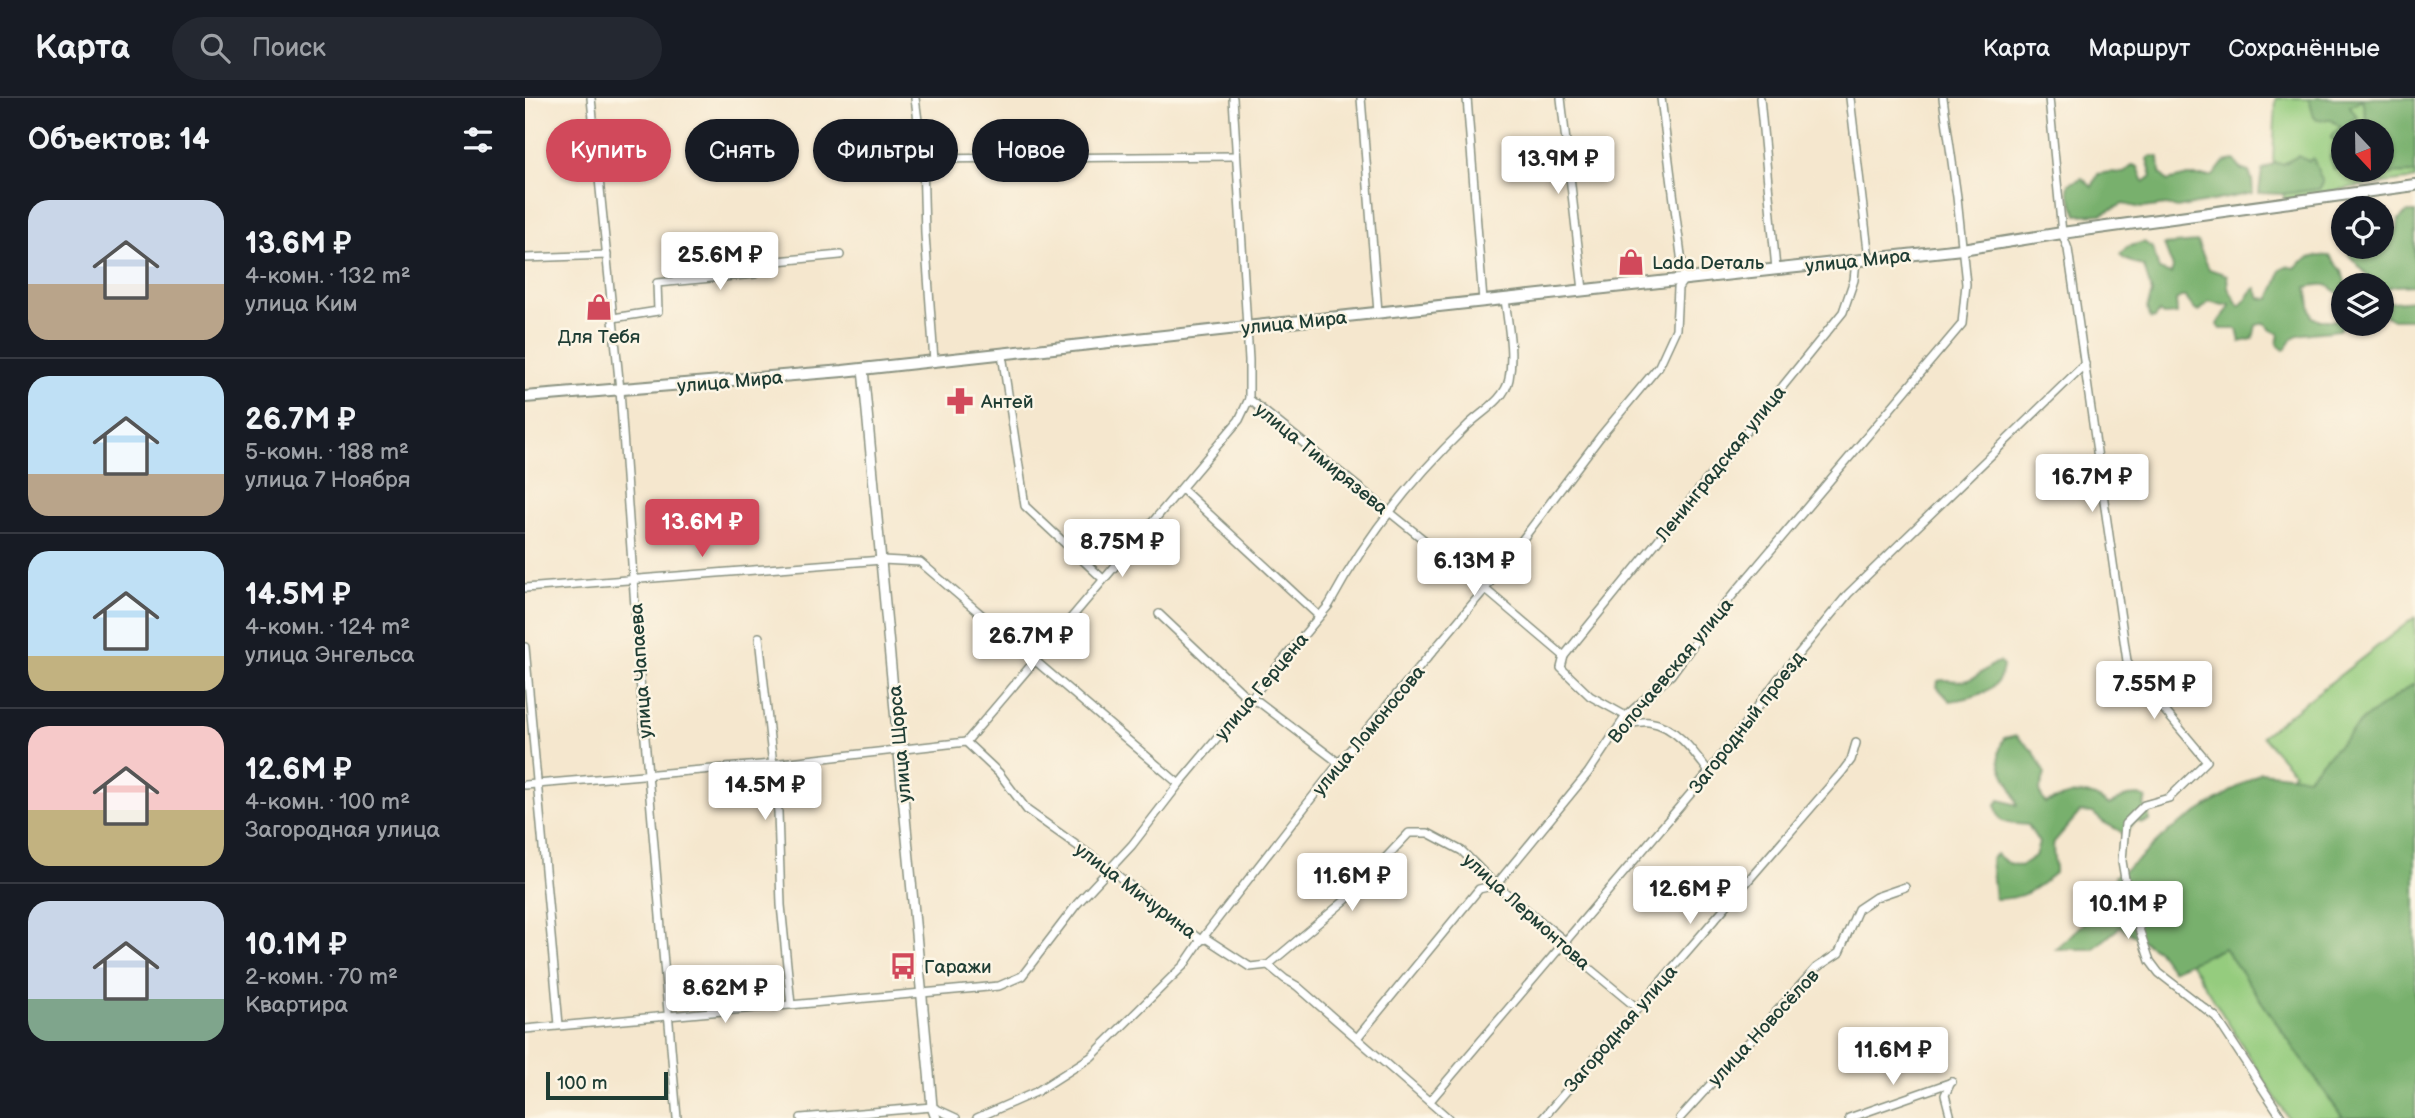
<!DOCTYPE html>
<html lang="ru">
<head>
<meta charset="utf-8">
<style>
	:root { --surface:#171b24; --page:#242831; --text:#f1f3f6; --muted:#9ea1a6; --line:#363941; --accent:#d1495b }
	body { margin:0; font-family:"Balsamiq Sans",sans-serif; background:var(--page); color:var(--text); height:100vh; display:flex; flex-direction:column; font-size:26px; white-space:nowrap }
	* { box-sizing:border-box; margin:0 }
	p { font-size:23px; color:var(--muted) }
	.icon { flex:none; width:38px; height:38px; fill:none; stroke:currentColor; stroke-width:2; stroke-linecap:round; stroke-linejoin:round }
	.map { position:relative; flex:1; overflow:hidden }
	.panel { display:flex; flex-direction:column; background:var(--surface); width:525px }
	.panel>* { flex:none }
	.top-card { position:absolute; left:21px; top:21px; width:665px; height:63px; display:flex; gap:14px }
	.needle { width:46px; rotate:158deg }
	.tools { position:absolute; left:1806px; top:21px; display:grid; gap:14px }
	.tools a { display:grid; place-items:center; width:63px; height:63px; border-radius:50%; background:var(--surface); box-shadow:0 2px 5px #0004; font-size:35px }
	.scale { position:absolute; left:21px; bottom:18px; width:122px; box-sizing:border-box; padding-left:7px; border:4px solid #1f3d34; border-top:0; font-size:19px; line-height:24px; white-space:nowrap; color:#1f3d34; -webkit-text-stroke:5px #fcf5e5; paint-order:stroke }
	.price { position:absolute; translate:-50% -60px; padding:0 16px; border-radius:7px; background:#fff; color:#222; font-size:23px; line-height:46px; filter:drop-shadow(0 2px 4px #0008) }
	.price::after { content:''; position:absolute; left:50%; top:42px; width:21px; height:16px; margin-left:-10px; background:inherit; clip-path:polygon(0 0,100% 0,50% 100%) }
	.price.selected { background:var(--accent); color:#fff }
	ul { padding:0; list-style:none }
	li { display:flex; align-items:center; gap:21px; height:175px; padding:0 28px }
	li+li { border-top:2px solid var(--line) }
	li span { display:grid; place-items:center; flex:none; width:196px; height:140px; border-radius:21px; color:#555 }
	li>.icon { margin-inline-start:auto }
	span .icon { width:84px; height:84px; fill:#fffc; stroke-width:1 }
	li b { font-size:30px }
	h2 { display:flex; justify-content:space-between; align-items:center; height:84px; padding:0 28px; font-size:30px }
	.pill { padding:0 24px; border-radius:32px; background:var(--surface); box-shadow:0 2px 5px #0004; font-size:24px; line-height:63px }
	.pill.selected { background:var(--accent); color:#fff }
	header { display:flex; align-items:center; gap:42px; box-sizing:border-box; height:98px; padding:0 35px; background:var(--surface); border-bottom:2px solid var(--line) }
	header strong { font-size:33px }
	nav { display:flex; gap:38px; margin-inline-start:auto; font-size:24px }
	.search { width:490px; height:63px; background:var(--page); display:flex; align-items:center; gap:18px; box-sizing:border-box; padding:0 24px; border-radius:38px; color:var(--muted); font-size:26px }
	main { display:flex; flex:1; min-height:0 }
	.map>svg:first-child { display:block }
	.green { fill:#95cc7e; stroke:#5a8459; stroke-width:2; fill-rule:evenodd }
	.forest { fill:#78b06d; stroke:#4c7650; stroke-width:2 }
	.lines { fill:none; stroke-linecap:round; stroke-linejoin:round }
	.minor-casing { stroke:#8a9281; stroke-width:10 }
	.tertiary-casing { stroke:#8a9281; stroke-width:12 }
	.primary-casing { stroke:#8a9281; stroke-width:14 }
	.minor { stroke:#fff; stroke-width:7 }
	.tertiary { stroke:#fff; stroke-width:9 }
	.primary { stroke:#fff; stroke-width:10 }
	.labels { text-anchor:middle; stroke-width:5; stroke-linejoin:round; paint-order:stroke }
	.street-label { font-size:19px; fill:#1f3d34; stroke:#fcf5e5 }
	.poi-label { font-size:19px; fill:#1f3d34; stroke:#fcf5e5; text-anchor:start }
</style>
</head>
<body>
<header>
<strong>Карта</strong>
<div class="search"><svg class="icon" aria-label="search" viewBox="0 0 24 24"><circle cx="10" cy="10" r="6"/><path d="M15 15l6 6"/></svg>Поиск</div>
<nav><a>Карта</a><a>Маршрут</a><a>Сохранённые</a></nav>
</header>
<main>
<section class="panel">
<h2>Объектов: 14<svg class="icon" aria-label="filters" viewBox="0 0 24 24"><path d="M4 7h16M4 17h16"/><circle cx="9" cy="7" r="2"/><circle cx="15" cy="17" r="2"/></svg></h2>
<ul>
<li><span style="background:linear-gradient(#c9d6e8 60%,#b9a48a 0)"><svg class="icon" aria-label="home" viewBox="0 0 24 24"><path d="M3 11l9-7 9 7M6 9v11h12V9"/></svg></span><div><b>13.6M ₽</b><p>4-комн. · 132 m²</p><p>улица Ким</p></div></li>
<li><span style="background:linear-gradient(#bfe0f5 70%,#b9a48a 0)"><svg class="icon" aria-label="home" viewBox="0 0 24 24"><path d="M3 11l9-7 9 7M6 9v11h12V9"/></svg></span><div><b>26.7M ₽</b><p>5-комн. · 188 m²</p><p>улица 7 Ноября</p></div></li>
<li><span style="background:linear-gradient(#bfe0f5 75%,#c2b280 0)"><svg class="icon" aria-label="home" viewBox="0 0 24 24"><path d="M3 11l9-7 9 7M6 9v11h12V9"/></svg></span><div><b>14.5M ₽</b><p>4-комн. · 124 m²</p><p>улица Энгельса</p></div></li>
<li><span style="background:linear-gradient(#f6c9c9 60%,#c2b280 0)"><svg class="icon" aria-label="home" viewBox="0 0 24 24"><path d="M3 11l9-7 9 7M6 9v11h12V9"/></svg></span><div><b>12.6M ₽</b><p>4-комн. · 100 m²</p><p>Загородная улица</p></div></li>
<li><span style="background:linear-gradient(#c9d6e8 70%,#7fa58c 0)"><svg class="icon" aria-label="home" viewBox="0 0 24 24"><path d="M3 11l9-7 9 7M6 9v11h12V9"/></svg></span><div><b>10.1M ₽</b><p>2-комн. · 70 m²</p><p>Квартира</p></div></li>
</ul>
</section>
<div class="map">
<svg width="1890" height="1020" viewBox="0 0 1890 1020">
	<rect width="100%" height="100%" fill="#fcf5e5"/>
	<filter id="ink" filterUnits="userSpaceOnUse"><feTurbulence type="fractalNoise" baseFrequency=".0143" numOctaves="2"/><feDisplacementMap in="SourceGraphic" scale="14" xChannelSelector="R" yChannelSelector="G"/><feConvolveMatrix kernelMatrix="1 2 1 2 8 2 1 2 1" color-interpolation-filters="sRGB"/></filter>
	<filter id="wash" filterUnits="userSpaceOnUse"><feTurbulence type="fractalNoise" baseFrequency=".00686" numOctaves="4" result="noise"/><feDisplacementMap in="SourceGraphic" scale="28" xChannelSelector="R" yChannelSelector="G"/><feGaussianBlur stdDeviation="1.57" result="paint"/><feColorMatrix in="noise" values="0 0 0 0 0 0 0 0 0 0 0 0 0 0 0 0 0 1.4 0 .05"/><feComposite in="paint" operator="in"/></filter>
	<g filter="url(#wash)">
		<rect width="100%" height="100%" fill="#f5e7ce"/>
		<!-- green -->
		<g class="green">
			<path d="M 1751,0 L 1890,0 L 1890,81 L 1829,89 L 1760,102 L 1748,62 ZM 1818,33 L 1857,33 L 1857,72 L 1818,72 Z"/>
			<path d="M 1890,519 L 1890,1020 L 1763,1020 L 1619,791 L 1769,674 L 1737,638 Z"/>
		</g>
		<!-- forest -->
		<g class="forest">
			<path d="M 1784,0 L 1890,0 L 1890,75 L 1849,76 L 1832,83 L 1822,72 L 1857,72 L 1857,33 L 1852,33 L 1842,24 L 1837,1 L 1825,8 L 1832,19 L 1826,23 L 1826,30 L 1829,33 L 1818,33 L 1818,71 L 1809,71 L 1805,58 L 1816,48 L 1806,40 L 1809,35 L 1816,29 L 1805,21 L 1792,22 L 1789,19 Z"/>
			<path d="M 1627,58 L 1634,59 L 1635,75 L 1642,83 L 1663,78 L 1688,78 L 1699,64 L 1710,62 L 1715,71 L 1724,74 L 1727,82 L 1728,95 L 1652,110 L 1642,107 L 1617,110 L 1598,106 L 1577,116 L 1552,117 L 1543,93 L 1544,86 L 1557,80 L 1567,89 L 1573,76 L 1585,74 L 1599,75 L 1608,67 L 1613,69 L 1619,84 L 1627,78 L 1622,61 Z"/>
			<path d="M 1773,58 L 1784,63 L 1788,60 L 1798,85 L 1794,91 L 1757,96 L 1734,95 L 1737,72 L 1750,65 L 1758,66 Z"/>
			<path d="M 1883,114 L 1890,114 L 1890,187 L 1869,188 L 1857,192 L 1857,187 L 1851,187 L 1825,158 L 1821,149 L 1857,149 L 1857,129 L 1868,134 L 1872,133 L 1874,121 Z"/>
			<path d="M 1619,144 L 1628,150 L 1634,172 L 1646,176 L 1648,170 L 1639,147 L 1672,144 L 1684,171 L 1702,177 L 1703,190 L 1714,208 C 1722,203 1723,195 1731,190 L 1735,200 L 1745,201 C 1748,191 1755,183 1755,173 L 1761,168 L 1770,170 C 1780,159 1790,157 1805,158 L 1817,173 L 1821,187 L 1818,187 L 1818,200 C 1804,186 1802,184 1782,189 L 1787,219 L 1793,222 L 1817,222 L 1818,226 L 1814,232 C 1805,234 1774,234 1769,239 C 1765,244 1765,248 1759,252 L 1752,246 L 1754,235 L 1746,232 L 1740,225 L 1731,227 L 1728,241 L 1715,244 L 1712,231 L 1696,231 L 1692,227 C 1695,219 1704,214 1705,206 L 1698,207 L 1684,203 L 1674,214 L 1670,212 L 1660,199 L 1656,199 L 1651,202 L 1652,216 L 1638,217 L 1634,214 L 1630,220 L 1626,221 L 1622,210 L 1627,195 L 1619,169 L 1599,161 L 1595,156 L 1602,149 Z"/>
			<path d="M 1890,202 L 1890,221 L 1866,221 L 1859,216 L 1857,205 Z"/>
			<path d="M 1474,564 L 1478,568 C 1475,595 1447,600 1425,603 L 1412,589 L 1413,583 C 1423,580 1433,585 1443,582 C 1455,578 1462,568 1474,564 Z"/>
			<path d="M 1890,585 L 1890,1020 L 1818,1020 L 1699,850 L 1647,872 L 1632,852 L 1595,829 L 1568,851 L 1530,851 L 1559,825 L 1549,812 L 1562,802 L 1587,806 L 1590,778 L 1613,762 L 1644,733 L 1736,674 L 1782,679 L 1839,621 Z"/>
			<path d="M 1491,637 L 1509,654 L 1520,676 L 1514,694 L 1520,705 C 1550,696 1556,688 1584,707 L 1602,698 L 1615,697 L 1621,700 L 1619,707 L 1624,716 L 1624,723 L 1617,725 L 1611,723 L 1599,738 L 1595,733 L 1578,724 L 1568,715 L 1555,714 L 1529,744 C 1526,752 1531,765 1530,775 C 1509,792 1499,801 1470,801 L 1466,761 L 1471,756 L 1483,765 L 1495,768 L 1510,758 L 1514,745 L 1503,727 C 1483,724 1473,730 1471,706 L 1475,702 L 1492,707 C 1488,681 1464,669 1479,640 Z"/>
		</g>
	</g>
	<g filter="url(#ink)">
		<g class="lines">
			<defs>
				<g id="minor">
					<path d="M 66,0 L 95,292 L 115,581 L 152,1020"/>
					<path d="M 390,0 L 398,61 L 400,136 L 409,263"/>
					<path d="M 836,0 L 853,214"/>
					<path d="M 942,0 L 958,203"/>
					<path d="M 1036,0 L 1058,192"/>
					<path d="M 1235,0 L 1251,171"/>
					<path d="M 1325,0 L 1344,161"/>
					<path d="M 1524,0 L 1537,135 L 1543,151 L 1602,563 L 1615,583 L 1682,663 L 1644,700 L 1619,707 L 1600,726 L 1597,763 L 1603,799 L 1625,863 L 1634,875 L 1691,919 L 1757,1020"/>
					<path d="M 398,61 L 711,58"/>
					<path d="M 0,160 L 82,157"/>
					<path d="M 88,220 L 133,213 L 132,185 L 230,176 L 242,164 L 315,157"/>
					<path d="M 477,256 L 500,408 L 578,481"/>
					<path d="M 724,301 L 960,491 L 1039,558 L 1036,570 L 1065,598 L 1101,618 L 1107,625 C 1112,625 1119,623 1124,624 C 1150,627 1170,655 1184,674"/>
					<path d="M 657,391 L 794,518"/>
					<path d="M 0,490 L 357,462 L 395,464 L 654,686"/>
					<path d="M 634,516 L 725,602 L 734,604 L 814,665"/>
					<path d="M 234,539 L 253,714 L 256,807 L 266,907"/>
					<path d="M 0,549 L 34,927"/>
					<path d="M 1039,558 L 1318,214 L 1329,182 L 1331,163"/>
					<path d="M 441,644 L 474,675 L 502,712 L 585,771 L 637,814 L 676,842 L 682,841 L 725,869 L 743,867 L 760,881 L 772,888 L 923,1020"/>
					<path d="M 0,687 L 247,666 L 441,644 L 714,322 L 724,301 L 724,262 L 708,0"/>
					<path d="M 743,867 L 823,800 L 884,735 L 903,735 L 937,753 L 971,787 L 1040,843 L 1048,857 L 1112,910"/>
					<path d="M 0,931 L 474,888 L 497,878 L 552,806 L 607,747 L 654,686 L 804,507 C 840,440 887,381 942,328 C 956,314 980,302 984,281 C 989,256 983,226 980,201"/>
					<path d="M 832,940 L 954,791 L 971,787 L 1063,675 L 1101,618 L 1146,577 L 1185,524 L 1437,226 L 1441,186 L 1432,99 L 1418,0"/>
					<path d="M 905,1003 L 1184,674 L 1253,581 L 1323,496 L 1560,266"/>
					<path d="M 276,1020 L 407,1009 L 431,1020"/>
					<path d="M 452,1020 L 511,994 L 566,959 L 659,867 L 676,842 L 814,665 L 960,491 L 1075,339 L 1134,268 L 1151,231 L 1153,190 L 1159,181 L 1136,0"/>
					<path d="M 1018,1020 L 1317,674 L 1326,662 L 1331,645"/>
					<path d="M 1155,1020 L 1291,870 L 1314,855 L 1333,811 L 1351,799 L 1380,789"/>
					<path d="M 1324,1020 L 1427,984"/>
					<path d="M 1426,1020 L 1420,997 L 1426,984"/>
				</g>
				<path id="tertiary" d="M 338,271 L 405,985 L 407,1009 L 411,1020"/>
				<path id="primary" d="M 0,299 L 318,273 L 1437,151 L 1537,135 L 1890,87"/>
			</defs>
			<!-- minor casing -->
			<use href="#minor" class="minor-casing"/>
			<!-- tertiary casing -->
			<use href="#tertiary" class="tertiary-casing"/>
			<!-- primary casing -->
			<use href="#primary" class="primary-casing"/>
			<!-- minor -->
			<use href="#minor" class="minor"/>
			<!-- tertiary -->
			<use href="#tertiary" class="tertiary"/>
			<!-- primary -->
			<use href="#primary" class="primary"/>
		</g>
	</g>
	<!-- icons -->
	<defs>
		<symbol id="shop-bare" viewBox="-9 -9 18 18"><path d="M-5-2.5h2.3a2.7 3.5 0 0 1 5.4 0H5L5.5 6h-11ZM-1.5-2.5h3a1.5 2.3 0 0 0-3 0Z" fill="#d1495b" stroke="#fcf5e5" stroke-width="2.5" paint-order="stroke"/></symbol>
		<symbol id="pharmacy-bare" viewBox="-9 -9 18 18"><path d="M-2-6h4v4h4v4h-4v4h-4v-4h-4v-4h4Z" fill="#d1495b" stroke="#fcf5e5" stroke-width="2.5" paint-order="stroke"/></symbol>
		<symbol id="bus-bare" viewBox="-9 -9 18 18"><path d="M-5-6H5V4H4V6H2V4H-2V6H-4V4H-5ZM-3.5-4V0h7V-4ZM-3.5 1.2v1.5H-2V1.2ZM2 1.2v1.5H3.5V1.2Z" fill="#d1495b" stroke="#fcf5e5" stroke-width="2.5" paint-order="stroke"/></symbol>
	</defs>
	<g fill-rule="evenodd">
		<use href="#shop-bare" x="1087" y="145" width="38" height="38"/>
		<use href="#shop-bare" x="55" y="190" width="38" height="38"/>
		<use href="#pharmacy-bare" x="416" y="284" width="38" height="38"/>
		<use href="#bus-bare" x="359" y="849" width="38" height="38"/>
	</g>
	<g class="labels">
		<!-- street labels -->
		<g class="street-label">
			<text transform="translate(1333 162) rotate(-6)" y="7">улица Мира</text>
			<text transform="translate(769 224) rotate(-6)" y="7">улица Мира</text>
			<text transform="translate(205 283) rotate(-5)" y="7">улица Мира</text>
			<text transform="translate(797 360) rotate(39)" y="7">улица Тимирязева</text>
			<text transform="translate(1195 365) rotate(-51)" y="7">Ленинградская улица</text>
			<text transform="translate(1145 572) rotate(-50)" y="7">Волочаевская улица</text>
			<text transform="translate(115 573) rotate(-94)" y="7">улица Чапаева</text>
			<text transform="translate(736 588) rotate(-50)" y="7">улица Герцена</text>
			<text transform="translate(1221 624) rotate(-52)" y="7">Загородный проезд</text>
			<text transform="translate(843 632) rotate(-50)" y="7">улица Ломоносова</text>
			<text transform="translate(374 646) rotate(-95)" y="7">улица Щорса</text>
			<text transform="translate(611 792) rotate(37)" y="7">улица Мичурина</text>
			<text transform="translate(1002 813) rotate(42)" y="7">улица Лермонтова</text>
			<text transform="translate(1238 929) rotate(-47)" y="7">улица Новосёлов</text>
			<text transform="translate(1095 930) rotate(-49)" y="7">Загородная улица</text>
		</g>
		<!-- poi labels -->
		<g class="poi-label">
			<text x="1127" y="171">Lada Dеталь</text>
			<text x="74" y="245" text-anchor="middle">Для Тебя</text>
			<text x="456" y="310">Антей</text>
			<text x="399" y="875">Гаражи</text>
		</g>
	</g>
</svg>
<div class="tools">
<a><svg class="needle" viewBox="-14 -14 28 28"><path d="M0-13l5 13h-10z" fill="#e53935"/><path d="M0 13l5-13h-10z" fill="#9ea1a6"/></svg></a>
<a><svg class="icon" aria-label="locate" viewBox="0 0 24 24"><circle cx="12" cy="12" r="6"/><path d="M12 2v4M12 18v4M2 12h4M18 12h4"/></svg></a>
<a><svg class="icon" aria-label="layers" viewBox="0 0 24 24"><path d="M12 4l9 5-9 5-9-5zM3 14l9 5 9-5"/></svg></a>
</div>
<div class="scale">100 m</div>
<b class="price" style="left:1033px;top:98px">13.9M ₽</b>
<b class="price" style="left:195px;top:194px">25.6M ₽</b>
<b class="price" style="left:1567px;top:416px">16.7M ₽</b>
<b class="price selected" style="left:177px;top:461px">13.6M ₽</b>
<b class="price" style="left:597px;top:481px">8.75M ₽</b>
<b class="price" style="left:949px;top:500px">6.13M ₽</b>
<b class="price" style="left:506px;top:575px">26.7M ₽</b>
<b class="price" style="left:1629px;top:623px">7.55M ₽</b>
<b class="price" style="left:240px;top:724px">14.5M ₽</b>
<b class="price" style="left:827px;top:815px">11.6M ₽</b>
<b class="price" style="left:1165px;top:828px">12.6M ₽</b>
<b class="price" style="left:1603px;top:843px">10.1M ₽</b>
<b class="price" style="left:200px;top:927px">8.62M ₽</b>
<b class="price" style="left:1368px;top:989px">11.6M ₽</b>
<div class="top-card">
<a class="pill selected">Купить</a>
<a class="pill">Снять</a>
<a class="pill">Фильтры</a>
<a class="pill">Новое</a>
</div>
</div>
</main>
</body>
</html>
